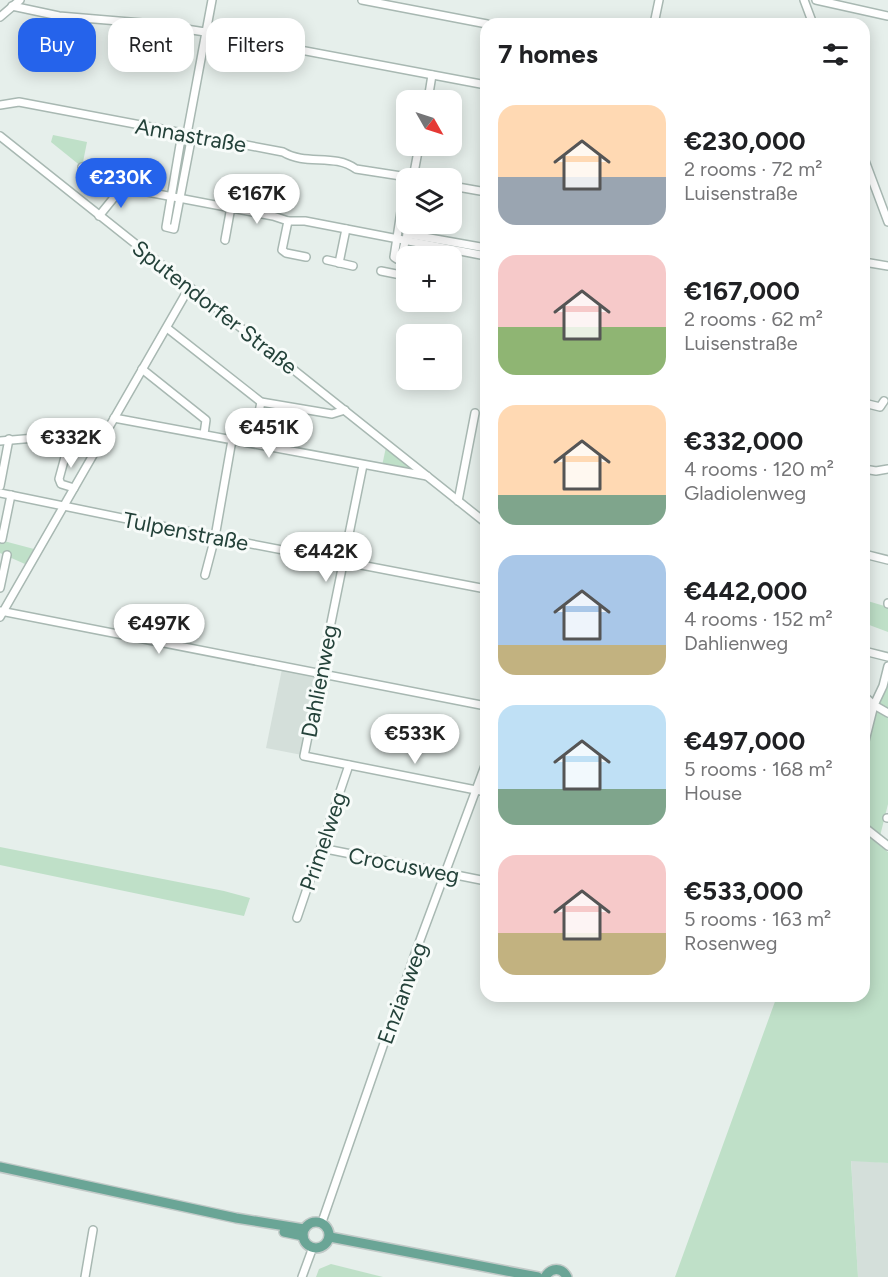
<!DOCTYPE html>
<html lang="en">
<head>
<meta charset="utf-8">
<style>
	:root { --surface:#fff; --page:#f6f6f6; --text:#202124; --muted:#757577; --accent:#2563eb }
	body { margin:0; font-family:Figtree,sans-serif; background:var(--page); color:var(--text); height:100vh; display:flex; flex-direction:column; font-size:22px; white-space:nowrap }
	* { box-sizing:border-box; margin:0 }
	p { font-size:20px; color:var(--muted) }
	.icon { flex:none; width:33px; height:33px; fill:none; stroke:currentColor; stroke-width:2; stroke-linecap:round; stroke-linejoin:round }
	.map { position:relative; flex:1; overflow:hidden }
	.drawer { position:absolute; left:480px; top:18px; width:390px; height:984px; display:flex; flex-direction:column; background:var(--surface); border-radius:18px; box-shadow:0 3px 15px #0003 }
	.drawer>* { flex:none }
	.banner { position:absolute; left:18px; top:18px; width:372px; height:54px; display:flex; gap:12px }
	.needle { width:39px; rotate:129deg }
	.tools { position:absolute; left:396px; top:90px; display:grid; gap:12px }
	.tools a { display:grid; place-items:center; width:66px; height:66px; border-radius:12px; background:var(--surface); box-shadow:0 3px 15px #0003; font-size:30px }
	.price { position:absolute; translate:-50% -51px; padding:0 14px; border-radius:21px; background:#fff; color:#222; font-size:20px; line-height:39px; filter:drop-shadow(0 2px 3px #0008) }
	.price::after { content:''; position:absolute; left:50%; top:36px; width:18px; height:14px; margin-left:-9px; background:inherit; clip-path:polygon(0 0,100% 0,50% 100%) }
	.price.current { background:var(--accent); color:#fff }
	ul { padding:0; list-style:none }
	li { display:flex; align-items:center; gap:18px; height:150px; padding:0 18px }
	li span { display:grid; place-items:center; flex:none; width:168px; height:120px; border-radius:18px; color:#555 }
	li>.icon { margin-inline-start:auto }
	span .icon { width:72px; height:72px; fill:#fffc; stroke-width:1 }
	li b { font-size:26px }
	h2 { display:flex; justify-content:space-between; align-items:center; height:72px; padding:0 18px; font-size:26px }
	.pill { padding:0 21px; border-radius:18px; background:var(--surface); box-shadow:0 3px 15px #0003; font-size:21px; line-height:54px }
	.pill.current { background:var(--accent); color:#fff }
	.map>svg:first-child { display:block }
	.built { fill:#d4dfda }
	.green { fill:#bfe0c8 }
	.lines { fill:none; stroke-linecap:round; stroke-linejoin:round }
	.minor-casing { stroke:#a8b8b2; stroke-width:10 }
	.major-casing { stroke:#c2cac8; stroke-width:12 }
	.minor { stroke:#fff; stroke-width:7 }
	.major { stroke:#6aa596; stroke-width:9 }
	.labels { text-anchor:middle; stroke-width:6; stroke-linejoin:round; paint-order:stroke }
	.street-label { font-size:22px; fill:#24423a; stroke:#f7fbf9 }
</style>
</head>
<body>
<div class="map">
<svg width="888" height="1277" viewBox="0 0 888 1277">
	<rect width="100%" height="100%" fill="#e6efeb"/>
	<!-- built -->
	<g class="built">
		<path d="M 282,669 L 318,676 L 302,755 L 266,748 Z"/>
		<path d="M 851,1160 L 888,1163 L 888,1277 L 858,1277 Z"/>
	</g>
	<!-- green -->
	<g class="green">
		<path d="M 53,135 L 87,142 L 82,167 L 51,142 Z"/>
		<path d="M 386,447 L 415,470 L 415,471 L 382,466 Z"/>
		<path d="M 0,540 L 34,549 L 25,564 L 0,553 Z"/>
		<path d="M 864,600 L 888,607 L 888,632 L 864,623 Z"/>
		<path d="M 888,666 L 888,804 L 880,836 L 864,823 L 864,745 Z"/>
		<path d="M 864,833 L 888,852 L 888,1163 L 851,1161 L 858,1277 L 675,1277 L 777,996 L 864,996 Z"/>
		<path d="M 0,847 L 224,891 L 250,898 L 244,916 L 0,865 Z"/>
		<path d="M 331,1264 L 383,1277 L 316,1277 L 319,1269 Z"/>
	</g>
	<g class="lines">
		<defs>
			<g id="minor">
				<path d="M 362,0 L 487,24"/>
				<path d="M 804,0 L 813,24"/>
				<path d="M 816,0 L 888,16"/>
				<path d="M 12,6 L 59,16 L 154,24 L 205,32 L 486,85"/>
				<path d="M 0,17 L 20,0"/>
				<path d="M 654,24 L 659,0"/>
				<path d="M 428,100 L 432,75"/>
				<path d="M 0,105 L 19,102 L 283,152 C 306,166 334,153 356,169 L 414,178"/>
				<path d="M 182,133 L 166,227 L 174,229 L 192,135"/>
				<path d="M 187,134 L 212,0"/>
				<path d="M 0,136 L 486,523"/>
				<path d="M 864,158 L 888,222"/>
				<path d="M 82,167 L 104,183 L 111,185"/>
				<path d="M 413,178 L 419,146"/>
				<path d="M 406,179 L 394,257 L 397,259 L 401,257 L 410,224"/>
				<circle cx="116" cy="185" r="5"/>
				<path d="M 452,186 L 486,192"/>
				<path d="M 121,187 L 273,216 L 288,221 L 305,221 L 486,256"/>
				<path d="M 99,216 L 116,195 L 116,191"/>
				<path d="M 288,221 L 282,250 L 286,253 L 306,257"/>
				<path d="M 407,234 L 486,248"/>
				<path d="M 225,240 L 231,207"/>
				<path d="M 327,260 L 353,266"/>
				<path d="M 864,262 L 888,266"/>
				<path d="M 339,263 L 346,229"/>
				<path d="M 381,271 L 406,276"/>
				<path d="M 167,328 L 261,402 L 332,414 L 345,410"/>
				<path d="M 142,369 L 206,420 L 204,434"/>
				<path d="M 864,403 L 880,407 L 884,401"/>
				<path d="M 114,418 L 427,476"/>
				<path d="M 0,441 L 47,437 L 100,443"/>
				<path d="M 253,443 L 261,402"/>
				<path d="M 65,457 L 59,479 L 61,484 L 74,488"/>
				<path d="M 363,465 L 304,756 L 486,792"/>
				<path d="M 864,469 L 876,471 L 888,469"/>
				<path d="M 0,486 L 9,439"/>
				<path d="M 0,493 L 215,537 L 486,589"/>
				<path d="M 458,501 L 475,413"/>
				<path d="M 2,539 L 11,495"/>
				<path d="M 864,554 L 888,560"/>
				<path d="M 205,575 L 215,537 L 232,440"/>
				<path d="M 0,588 L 7,555"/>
				<path d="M 888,604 L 888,603"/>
				<path d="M 0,611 L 486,706"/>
				<path d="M 0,617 L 189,288"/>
				<path d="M 864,651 L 888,657"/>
				<path d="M 864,696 L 874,705 L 888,713"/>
				<path d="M 864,745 L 874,705 L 883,686 L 888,666"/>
				<path d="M 887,818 L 888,818"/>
				<path d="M 864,827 L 888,846"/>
				<path d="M 321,848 L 486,881"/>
				<path d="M 297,918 L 349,765"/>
				<path d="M 322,1222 L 416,951 L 486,763"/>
				<path d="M 85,1277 L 93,1230"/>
				<path d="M 302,1277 L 313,1247"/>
			</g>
			<g id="major">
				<path d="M 0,1167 L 236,1218 L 304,1229"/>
				<circle cx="316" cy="1235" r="13"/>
				<path d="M 284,1232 L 303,1236"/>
				<path d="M 330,1237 L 538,1277"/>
				<path d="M 545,1277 C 551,1267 562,1267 567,1277"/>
			</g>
		</defs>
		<!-- minor casing -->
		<use href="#minor" class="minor-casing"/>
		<!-- major casing -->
		<use href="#major" class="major-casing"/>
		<!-- minor -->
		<use href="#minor" class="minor"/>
		<!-- major -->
		<use href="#major" class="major"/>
	</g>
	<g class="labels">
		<!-- street labels -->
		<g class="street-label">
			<text transform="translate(191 135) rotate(10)" y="8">Annastraße</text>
			<text transform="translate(215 307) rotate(38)" y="8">Sputendorfer Straße</text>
			<text transform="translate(186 531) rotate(11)" y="8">Tulpenstraße</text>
			<text transform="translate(319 681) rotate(-79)" y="8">Dahlienweg</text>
			<text transform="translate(323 841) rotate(-71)" y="8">Primelweg</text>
			<text transform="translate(404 865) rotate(11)" y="8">Crocusweg</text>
			<text transform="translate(402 993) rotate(-70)" y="8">Enzianweg</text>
		</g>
	</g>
</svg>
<div class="tools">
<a><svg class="needle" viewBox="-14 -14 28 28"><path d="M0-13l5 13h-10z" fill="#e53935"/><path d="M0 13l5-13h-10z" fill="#757577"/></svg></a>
<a><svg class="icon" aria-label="layers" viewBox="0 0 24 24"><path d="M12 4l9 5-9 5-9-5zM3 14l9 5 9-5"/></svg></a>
<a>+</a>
<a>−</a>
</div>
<b class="price current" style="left:121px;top:209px">€230K</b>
<b class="price" style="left:257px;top:225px">€167K</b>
<b class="price" style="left:269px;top:459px">€451K</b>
<b class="price" style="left:71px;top:469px">€332K</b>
<b class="price" style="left:326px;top:583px">€442K</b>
<b class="price" style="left:159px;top:655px">€497K</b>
<b class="price" style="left:415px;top:765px">€533K</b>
<div class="banner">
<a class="pill current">Buy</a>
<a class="pill">Rent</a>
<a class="pill">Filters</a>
</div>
<section class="drawer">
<h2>7 homes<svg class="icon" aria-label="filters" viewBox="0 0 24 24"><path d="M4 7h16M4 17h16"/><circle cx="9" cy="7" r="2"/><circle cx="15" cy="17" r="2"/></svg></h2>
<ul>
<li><span style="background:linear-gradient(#ffd9b3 60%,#9aa5b1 0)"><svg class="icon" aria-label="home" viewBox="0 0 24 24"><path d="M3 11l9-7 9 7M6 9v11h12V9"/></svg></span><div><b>€230,000</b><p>2 rooms · 72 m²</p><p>Luisenstraße</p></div></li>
<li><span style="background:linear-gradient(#f6c9c9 60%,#8fb573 0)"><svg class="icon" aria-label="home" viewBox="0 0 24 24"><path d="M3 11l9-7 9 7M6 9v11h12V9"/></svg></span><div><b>€167,000</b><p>2 rooms · 62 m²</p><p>Luisenstraße</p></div></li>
<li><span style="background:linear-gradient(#ffd9b3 75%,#7fa58c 0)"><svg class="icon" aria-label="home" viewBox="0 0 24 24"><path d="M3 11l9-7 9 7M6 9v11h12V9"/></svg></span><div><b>€332,000</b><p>4 rooms · 120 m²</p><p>Gladiolenweg</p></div></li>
<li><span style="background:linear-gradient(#a9c7e8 75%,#c2b280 0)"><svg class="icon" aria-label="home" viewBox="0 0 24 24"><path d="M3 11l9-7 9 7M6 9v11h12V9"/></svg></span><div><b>€442,000</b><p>4 rooms · 152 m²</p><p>Dahlienweg</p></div></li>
<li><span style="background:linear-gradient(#bfe0f5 70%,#7fa58c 0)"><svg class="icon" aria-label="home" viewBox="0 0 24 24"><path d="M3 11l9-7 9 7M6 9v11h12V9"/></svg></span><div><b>€497,000</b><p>5 rooms · 168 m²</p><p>House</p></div></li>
<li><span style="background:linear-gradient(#f6c9c9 65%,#c2b280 0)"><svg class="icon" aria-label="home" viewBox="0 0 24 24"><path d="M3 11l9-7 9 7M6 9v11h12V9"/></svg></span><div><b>€533,000</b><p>5 rooms · 163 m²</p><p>Rosenweg</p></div></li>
</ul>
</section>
</div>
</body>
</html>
